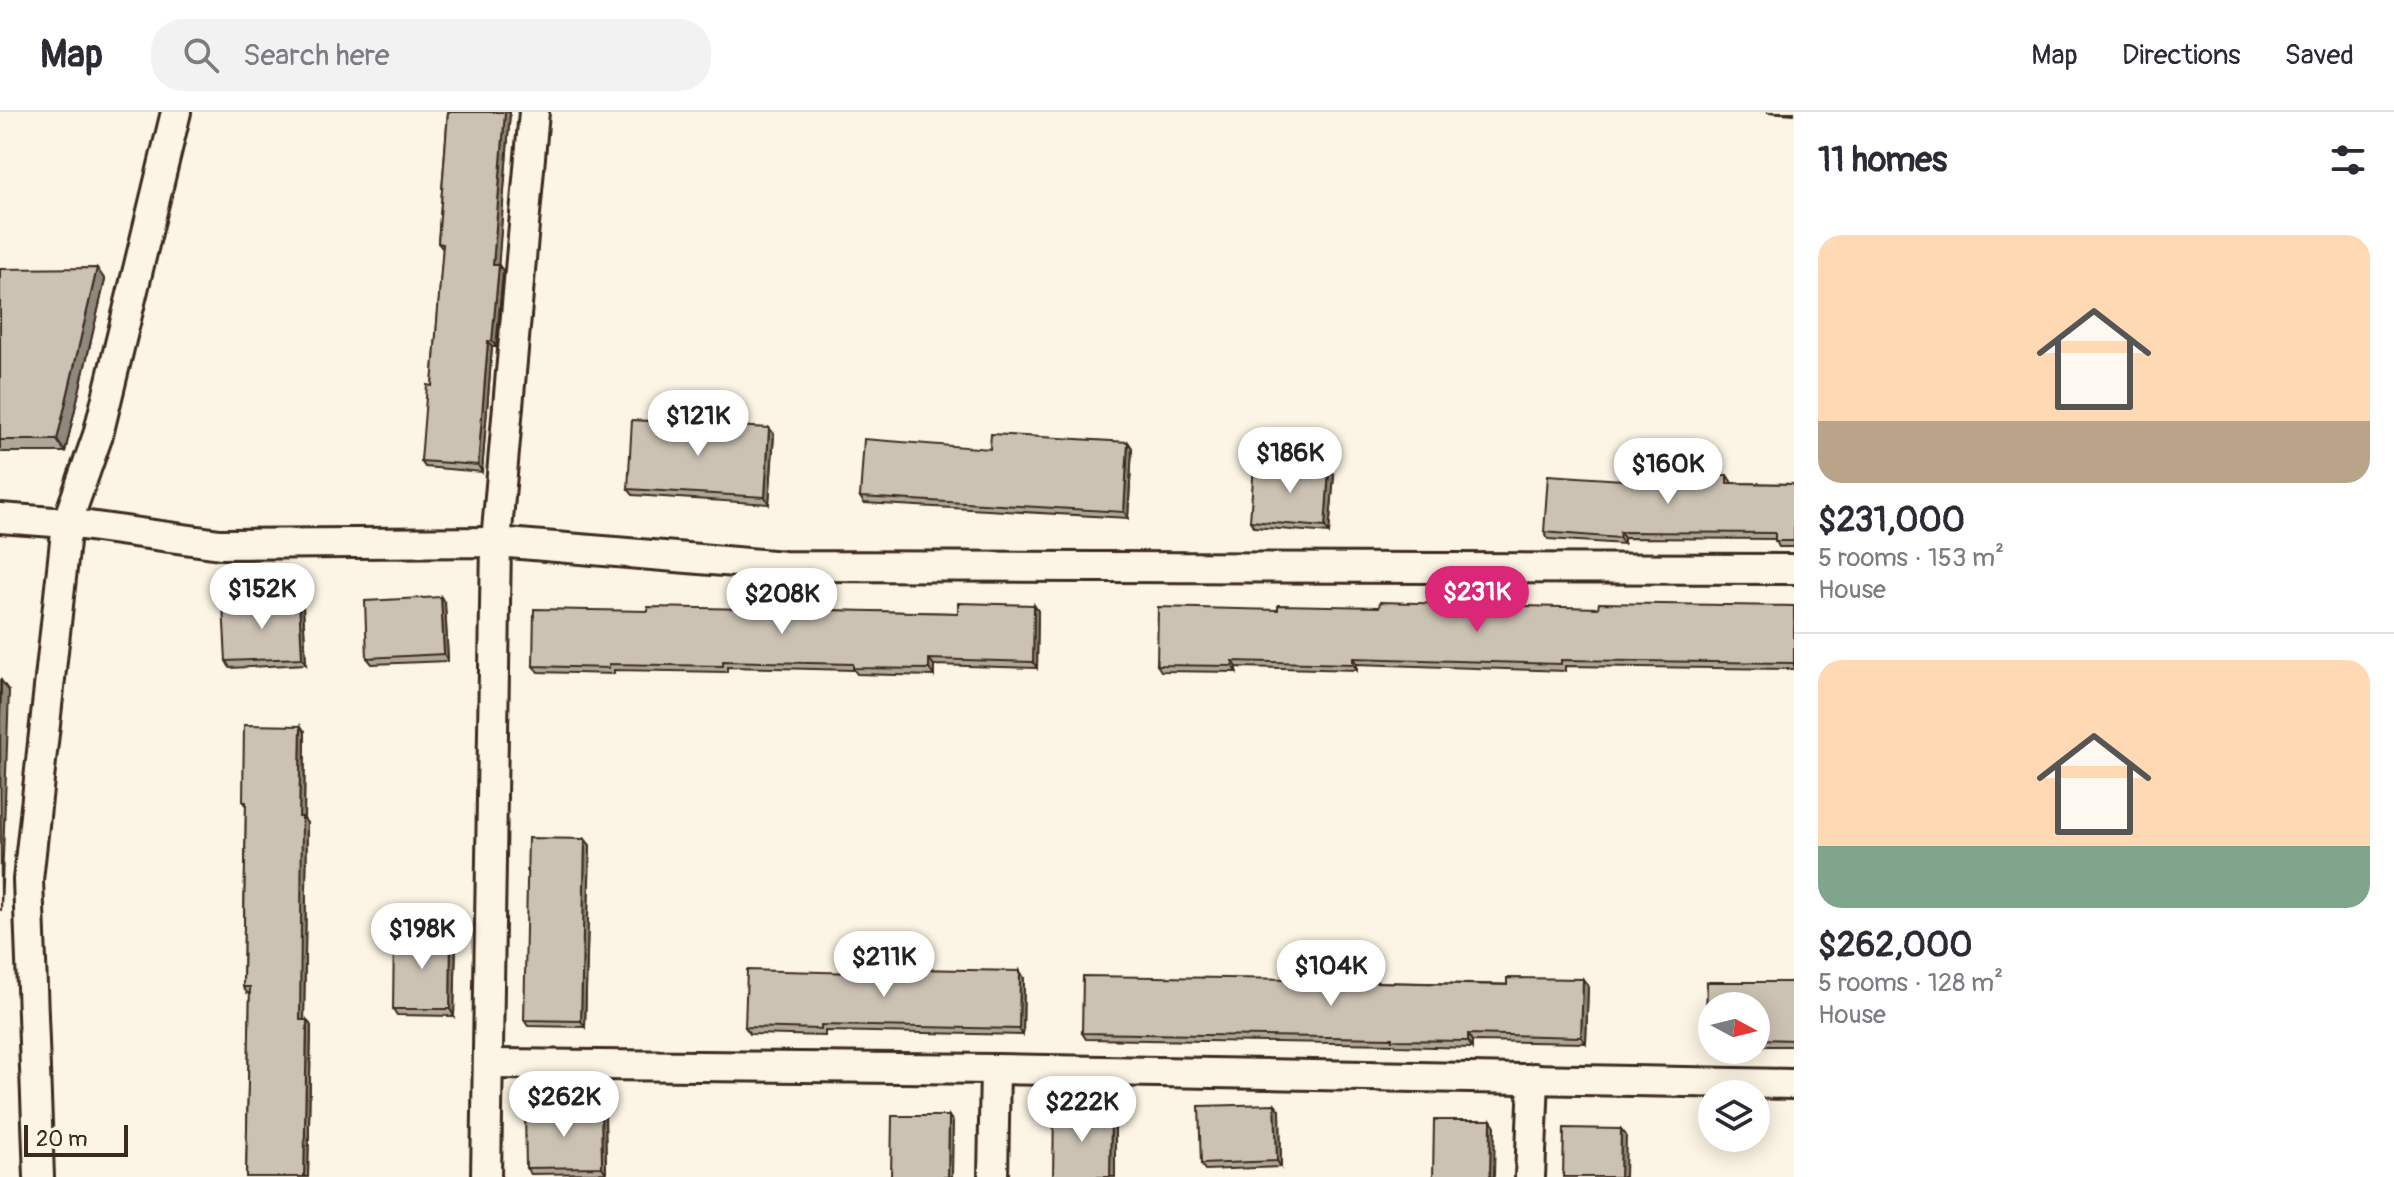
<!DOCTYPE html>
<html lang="en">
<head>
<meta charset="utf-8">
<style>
	:root { --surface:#fff; --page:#f2f2f3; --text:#2b2b33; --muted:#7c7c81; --line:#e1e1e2; --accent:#db2777 }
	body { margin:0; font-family:Pangolin,sans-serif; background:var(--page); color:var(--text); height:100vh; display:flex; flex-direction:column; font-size:30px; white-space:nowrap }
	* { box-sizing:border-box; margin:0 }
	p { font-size:26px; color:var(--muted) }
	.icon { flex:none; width:44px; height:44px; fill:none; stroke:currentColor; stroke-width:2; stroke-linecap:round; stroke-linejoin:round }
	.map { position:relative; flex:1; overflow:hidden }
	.side { display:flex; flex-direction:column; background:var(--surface); width:600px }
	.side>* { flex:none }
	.needle { width:52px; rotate:97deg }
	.tools { position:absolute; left:1698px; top:880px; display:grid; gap:16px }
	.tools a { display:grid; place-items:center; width:72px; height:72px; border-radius:50%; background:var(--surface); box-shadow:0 4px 20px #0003; font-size:40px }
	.scale { position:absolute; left:24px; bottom:20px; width:104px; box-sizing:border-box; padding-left:8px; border:4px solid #3b2a1e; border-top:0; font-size:22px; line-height:28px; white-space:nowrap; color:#3b2a1e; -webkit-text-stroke:6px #fcf5e5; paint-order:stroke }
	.price { position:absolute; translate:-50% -68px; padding:0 18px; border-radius:28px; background:#fff; color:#222; font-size:26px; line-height:52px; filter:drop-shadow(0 2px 4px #0008) }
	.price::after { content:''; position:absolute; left:50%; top:48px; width:24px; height:18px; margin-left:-12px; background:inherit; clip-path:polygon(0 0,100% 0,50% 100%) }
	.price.current { background:var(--accent); color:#fff }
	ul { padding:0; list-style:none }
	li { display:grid; align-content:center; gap:16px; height:424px; padding:0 24px }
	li+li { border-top:2px solid var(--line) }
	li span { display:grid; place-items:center; height:248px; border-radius:24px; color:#555 }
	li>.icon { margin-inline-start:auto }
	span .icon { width:144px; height:144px; fill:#fffc; stroke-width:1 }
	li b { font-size:34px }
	h2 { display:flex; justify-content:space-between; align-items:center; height:96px; padding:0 24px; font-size:34px }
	header { display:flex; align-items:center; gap:48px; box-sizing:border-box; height:112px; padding:0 40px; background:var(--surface); border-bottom:2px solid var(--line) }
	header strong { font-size:38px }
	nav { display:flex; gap:44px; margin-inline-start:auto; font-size:28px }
	.search { width:560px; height:72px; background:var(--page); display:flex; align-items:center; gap:20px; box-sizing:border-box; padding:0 28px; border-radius:32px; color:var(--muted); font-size:30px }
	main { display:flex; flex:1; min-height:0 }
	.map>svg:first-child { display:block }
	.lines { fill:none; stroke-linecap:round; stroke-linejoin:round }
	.street-casing { stroke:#3b2a1e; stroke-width:34 }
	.street { stroke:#fcf5e5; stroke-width:28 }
	.wall { fill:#afa79a; stroke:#3b2a1e; stroke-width:2 }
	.shaded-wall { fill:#8f887d; stroke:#3b2a1e; stroke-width:2 }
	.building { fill:#ccc2b3; stroke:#3b2a1e; stroke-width:2 }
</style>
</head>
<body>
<header>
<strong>Map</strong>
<div class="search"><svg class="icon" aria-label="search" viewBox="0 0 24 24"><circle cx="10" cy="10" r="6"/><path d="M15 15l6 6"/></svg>Search here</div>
<nav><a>Map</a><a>Directions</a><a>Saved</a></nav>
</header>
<main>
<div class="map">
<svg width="1794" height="1065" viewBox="0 0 1794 1065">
	<rect width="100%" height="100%" fill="#fcf5e5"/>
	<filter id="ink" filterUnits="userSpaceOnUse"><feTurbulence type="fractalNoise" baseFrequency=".0125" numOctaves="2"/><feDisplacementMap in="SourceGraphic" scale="16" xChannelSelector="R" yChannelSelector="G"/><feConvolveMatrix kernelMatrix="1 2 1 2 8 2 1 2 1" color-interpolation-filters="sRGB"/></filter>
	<g filter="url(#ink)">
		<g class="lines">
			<defs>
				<g id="street">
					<path d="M 0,406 L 67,411 L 220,432 L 496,430 L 784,454 L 1794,457"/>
					<path d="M 488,952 L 995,957 L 1794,972"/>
					<path d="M 39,1065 L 28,768 L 67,411 L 98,323 L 176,0"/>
					<path d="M 486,1065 L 496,430 L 534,0"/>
					<path d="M 993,1065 L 995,957"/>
					<path d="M 1530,1065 L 1534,966"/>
				</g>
			</defs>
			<!-- street casing -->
			<use href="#street" class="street-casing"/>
			<!-- street -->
			<use href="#street" class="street"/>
		</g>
		<!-- wall -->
		<g class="wall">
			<path d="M 448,0 L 510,0 L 498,153 L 503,159 L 496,235 L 492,235 L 482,360 L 425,355 L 421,349 L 432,274 L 443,137 L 438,131 Z"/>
			<path d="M 1767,0 L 1794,0 L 1794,2 Z"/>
			<path d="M 0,157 L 105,168 L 65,340 L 0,340 Z"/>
			<path d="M 769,316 L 774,322 L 769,392 L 633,383 L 628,377 Z"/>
			<path d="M 1128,330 L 1132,336 L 1128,406 L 864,391 L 860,385 Z"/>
			<path d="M 1334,363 L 1329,421 L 1254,415 L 1250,409 Z"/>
			<path d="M 1727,363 L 1732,371 L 1794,372 L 1794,435 L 1779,435 L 1775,427 L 1624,426 L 1624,432 L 1548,427 L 1544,420 L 1652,370 Z"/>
			<path d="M 299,489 L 303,495 L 306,552 L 230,556 L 226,549 Z"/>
			<path d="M 445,491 L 448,549 L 372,552 L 367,546 Z"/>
			<path d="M 1034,493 L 1038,499 L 1037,556 L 934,553 L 934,564 L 857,562 L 854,558 L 727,555 L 727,560 L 614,558 L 614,562 L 538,560 L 533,554 L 648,499 L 751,497 L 958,501 Z"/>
			<path d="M 1794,494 L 1794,557 L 1565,554 L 1565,559 L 1357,552 L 1357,558 L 1237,555 L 1237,560 L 1161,559 L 1157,553 L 1278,498 L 1379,495 L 1598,496 Z"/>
			<path d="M 305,620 L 304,707 L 307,711 L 304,908 L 307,908 L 311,914 L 308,1065 L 246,1065 L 250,881 L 247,881 L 243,875 L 246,694 L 243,690 Z"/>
			<path d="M 590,733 L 585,915 L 528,914 L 524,908 Z"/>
			<path d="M 451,822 L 456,828 L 454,904 L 397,903 L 393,897 Z"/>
			<path d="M 1024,866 L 1023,923 L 825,919 L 825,924 L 750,922 L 745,915 Z"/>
			<path d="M 1373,870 L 1588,874 L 1586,931 L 1472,929 L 1472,936 L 1396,934 L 1395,932 L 1086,927 L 1082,921 Z"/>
			<path d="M 1707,870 L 1794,870 L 1794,934 L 1756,934 L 1756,894 L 1712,894 L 1712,933 L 1710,933 L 1706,927 Z"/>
			<path d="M 1275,992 L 1280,998 L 1281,1055 L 1205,1058 L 1201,1052 Z"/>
			<path d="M 605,1003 L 606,1061 L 531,1062 L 526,1056 Z"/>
		</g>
		<!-- shaded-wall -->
		<g class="shaded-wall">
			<path d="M 505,0 L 510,0 L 498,159 L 493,153 Z"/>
			<path d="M 499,153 L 503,159 L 496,235 L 492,229 Z"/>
			<path d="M 97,156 L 105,168 L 65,340 L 57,328 Z"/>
			<path d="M 488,229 L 492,235 L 482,360 L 478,353 Z"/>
			<path d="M 769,316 L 774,322 L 769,392 L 765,385 Z"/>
			<path d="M 1128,330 L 1132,336 L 1128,406 L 1124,400 Z"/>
			<path d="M 1329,357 L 1334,363 L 1329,421 L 1325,415 Z"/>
			<path d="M 1620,420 L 1624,426 L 1624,432 L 1619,426 Z"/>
			<path d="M 441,485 L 445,491 L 448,549 L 444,542 Z"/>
			<path d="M 299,489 L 303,495 L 306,552 L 302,546 Z"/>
			<path d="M 1034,493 L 1038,499 L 1037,556 L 1033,550 Z"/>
			<path d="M 1353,546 L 1357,552 L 1357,558 L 1353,552 Z"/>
			<path d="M 929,547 L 934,553 L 934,564 L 929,557 Z"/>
			<path d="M 1233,549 L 1237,555 L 1237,560 L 1233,554 Z"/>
			<path d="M 1,568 L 9,579 L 1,799 L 0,605 Z"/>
			<path d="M 301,614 L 305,620 L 304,707 L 307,711 L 304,914 L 300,908 L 299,705 Z"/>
			<path d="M 585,727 L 590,733 L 585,915 L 581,909 Z"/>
			<path d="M 451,822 L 456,828 L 454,904 L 450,897 Z"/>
			<path d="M 1020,859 L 1024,866 L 1023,923 L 1019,917 Z"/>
			<path d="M 1583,867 L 1588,874 L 1586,931 L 1581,925 Z"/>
			<path d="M 307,908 L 311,914 L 308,1065 L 304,1065 Z"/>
			<path d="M 1468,922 L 1472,929 L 1472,936 L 1468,929 Z"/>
			<path d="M 1275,992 L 1280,998 L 1281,1055 L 1277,1049 Z"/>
			<path d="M 601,997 L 605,1003 L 606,1061 L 602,1055 Z"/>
			<path d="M 1111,999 L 1115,1005 L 1115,1065 L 1110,1065 Z"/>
			<path d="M 949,1004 L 953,1010 L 952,1065 L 948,1065 Z"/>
			<path d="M 1491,1008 L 1495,1014 L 1494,1065 L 1490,1065 Z"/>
			<path d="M 1621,1017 L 1626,1023 L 1625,1065 L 1620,1065 Z"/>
		</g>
		<!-- building -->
		<g class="building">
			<path d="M 448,0 L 505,0 L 493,153 L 499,153 L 492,229 L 488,229 L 478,353 L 421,349 L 427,273 L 432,274 L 443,132 L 438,131 Z"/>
			<path d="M 97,156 L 57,328 L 0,328 L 0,157 Z"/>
			<path d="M 632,308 L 769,316 L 765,385 L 628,377 Z"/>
			<path d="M 991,322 L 1128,330 L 1124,400 L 860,385 L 864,327 L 990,337 Z"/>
			<path d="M 1254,352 L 1329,357 L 1325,415 L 1250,409 Z"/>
			<path d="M 1548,363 L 1652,370 L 1652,363 L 1727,363 L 1727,371 L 1794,372 L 1794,429 L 1775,429 L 1775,421 L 1620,420 L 1619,426 L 1544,420 Z"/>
			<path d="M 441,485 L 444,542 L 367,546 L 365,489 Z"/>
			<path d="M 299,489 L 302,546 L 226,549 L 223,492 Z"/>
			<path d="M 1380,490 L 1598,496 L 1599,491 L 1794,494 L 1794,551 L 1561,548 L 1561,552 L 1353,546 L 1353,552 L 1233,549 L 1233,554 L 1157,553 L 1158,495 L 1278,498 L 1278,493 L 1379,495 Z"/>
			<path d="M 958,491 L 1034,493 L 1033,550 L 929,547 L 929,557 L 853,556 L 853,552 L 723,549 L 723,554 L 609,552 L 609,556 L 533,554 L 534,497 L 648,499 L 648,495 L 751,497 L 751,492 L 827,494 L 827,498 L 958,501 Z"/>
			<path d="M 0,568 L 1,568 L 0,605 Z"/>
			<path d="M 244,613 L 301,614 L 299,705 L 302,705 L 300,908 L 307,908 L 304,1065 L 246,1065 L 250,875 L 243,875 L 246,690 L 243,690 Z"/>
			<path d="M 528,726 L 585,727 L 581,909 L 524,908 Z"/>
			<path d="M 394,820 L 451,822 L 450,897 L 393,897 Z"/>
			<path d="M 859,856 L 1020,859 L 1019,917 L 821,913 L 821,917 L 745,915 L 747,858 L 859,861 Z"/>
			<path d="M 1083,864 L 1372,868 L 1372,870 L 1507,873 L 1507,866 L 1583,867 L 1581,925 L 1468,922 L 1468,929 L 1392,928 L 1392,926 L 1082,921 Z"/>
			<path d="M 1707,870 L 1794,870 L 1794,928 L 1756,927 L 1756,894 L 1712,894 L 1712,927 L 1706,927 Z"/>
			<path d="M 1275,992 L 1277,1049 L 1201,1052 L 1199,994 Z"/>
			<path d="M 601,997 L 602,1055 L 526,1056 L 525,999 Z"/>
			<path d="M 1054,999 L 1111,999 L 1110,1065 L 1053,1065 Z"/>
			<path d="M 892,1004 L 949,1004 L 948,1065 L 891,1065 Z"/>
			<path d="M 1434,1008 L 1491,1008 L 1490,1065 L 1433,1065 Z"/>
			<path d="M 1564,1016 L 1621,1017 L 1620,1065 L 1563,1065 Z"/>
		</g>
	</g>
</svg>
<div class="tools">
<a><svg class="needle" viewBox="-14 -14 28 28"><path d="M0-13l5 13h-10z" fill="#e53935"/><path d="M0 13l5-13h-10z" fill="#7c7c81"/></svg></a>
<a><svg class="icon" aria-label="layers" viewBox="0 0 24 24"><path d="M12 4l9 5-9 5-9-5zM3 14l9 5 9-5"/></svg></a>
</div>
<div class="scale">20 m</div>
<b class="price" style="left:698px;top:346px">$121K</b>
<b class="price" style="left:1290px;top:383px">$186K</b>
<b class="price" style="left:1668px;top:394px">$160K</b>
<b class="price" style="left:262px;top:519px">$152K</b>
<b class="price current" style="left:1477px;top:522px">$231K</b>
<b class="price" style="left:782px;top:524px">$208K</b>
<b class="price" style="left:422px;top:859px">$198K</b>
<b class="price" style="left:884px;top:887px">$211K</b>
<b class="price" style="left:1331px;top:896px">$104K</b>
<b class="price" style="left:564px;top:1027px">$262K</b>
<b class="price" style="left:1082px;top:1032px">$222K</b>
</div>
<section class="side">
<h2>11 homes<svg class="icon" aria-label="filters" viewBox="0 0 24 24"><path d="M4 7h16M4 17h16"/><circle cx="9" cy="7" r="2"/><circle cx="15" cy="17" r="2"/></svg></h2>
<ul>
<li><span style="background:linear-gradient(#ffd9b3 75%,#b9a48a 0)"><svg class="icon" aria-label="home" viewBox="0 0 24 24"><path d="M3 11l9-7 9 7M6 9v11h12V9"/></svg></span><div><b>$231,000</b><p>5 rooms · 153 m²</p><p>House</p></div></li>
<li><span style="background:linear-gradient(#ffd9b3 75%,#7fa58c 0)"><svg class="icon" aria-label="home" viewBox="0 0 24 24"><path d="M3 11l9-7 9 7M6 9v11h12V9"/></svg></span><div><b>$262,000</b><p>5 rooms · 128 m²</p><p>House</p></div></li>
</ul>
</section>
</main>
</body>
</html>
